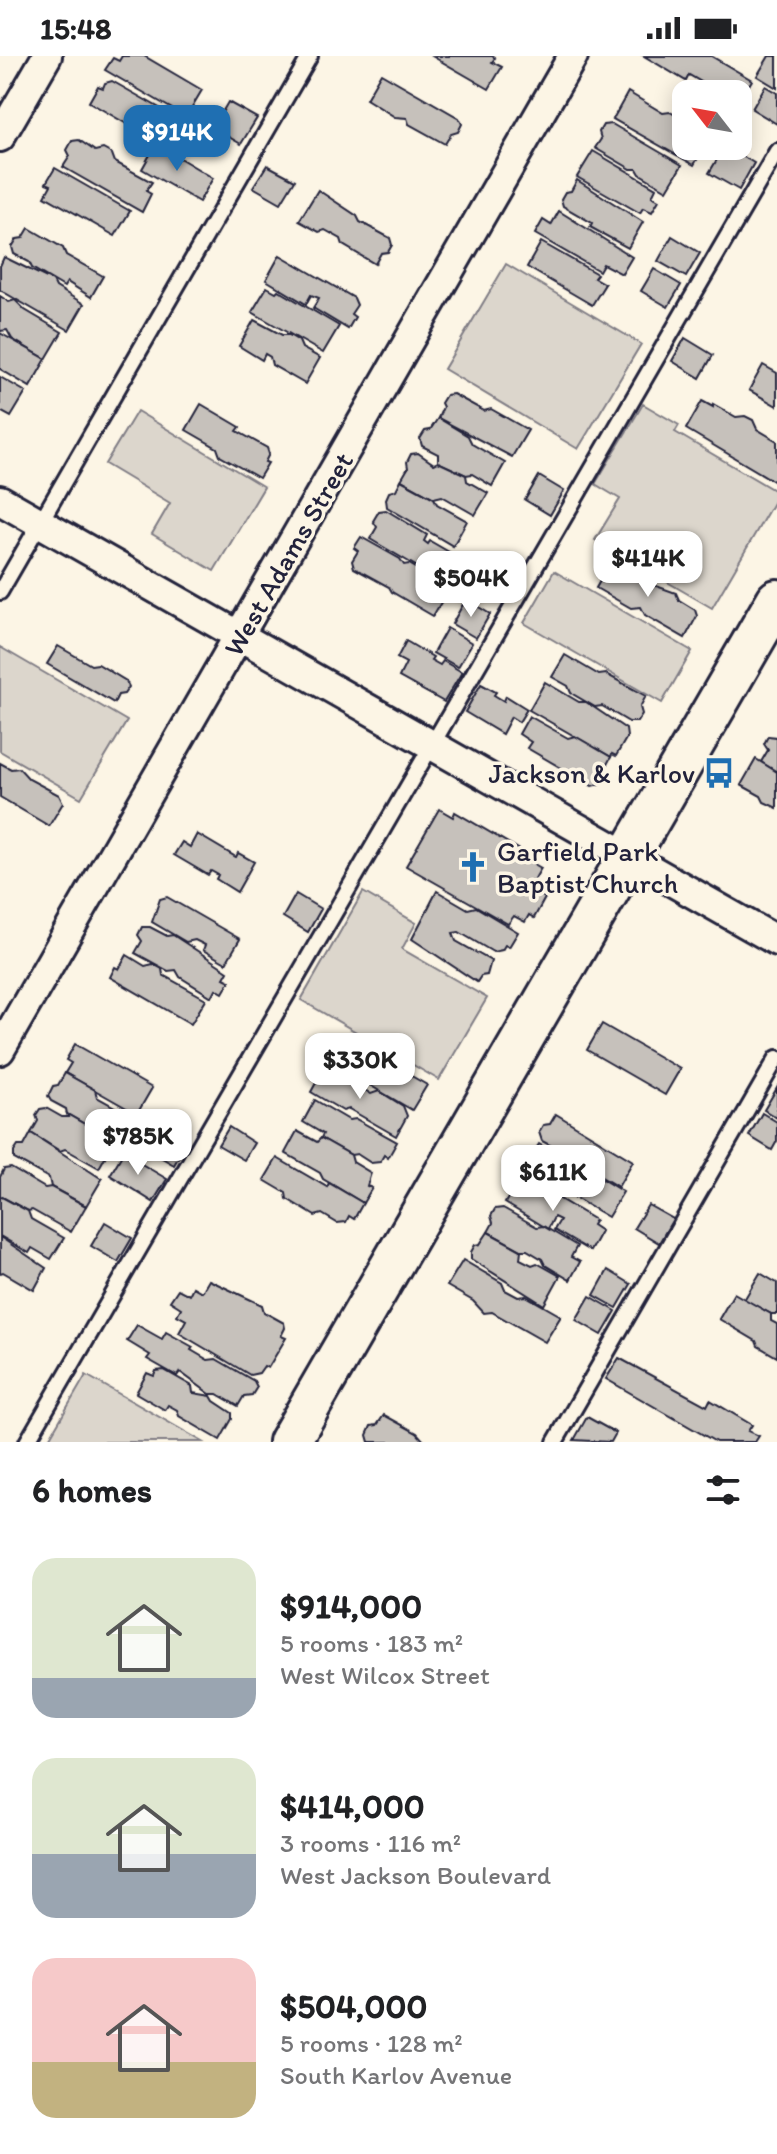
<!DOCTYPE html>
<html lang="en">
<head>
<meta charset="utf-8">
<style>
	:root { --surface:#fff; --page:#f6f6f6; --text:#202124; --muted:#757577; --accent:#1f6fb2 }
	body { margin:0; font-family:Itim,sans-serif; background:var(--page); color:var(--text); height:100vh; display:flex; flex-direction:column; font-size:30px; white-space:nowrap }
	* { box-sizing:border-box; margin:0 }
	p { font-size:26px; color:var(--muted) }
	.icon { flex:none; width:44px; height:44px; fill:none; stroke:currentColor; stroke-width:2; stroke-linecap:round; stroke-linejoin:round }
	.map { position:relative; height:1386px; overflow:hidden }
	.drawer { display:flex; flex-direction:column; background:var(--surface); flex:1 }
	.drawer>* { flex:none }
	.needle { width:52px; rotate:301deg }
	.controls { position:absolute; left:672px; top:24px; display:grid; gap:16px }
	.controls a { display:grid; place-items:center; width:80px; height:80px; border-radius:16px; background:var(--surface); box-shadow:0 4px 20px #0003; font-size:40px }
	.price { position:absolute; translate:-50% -68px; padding:0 18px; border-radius:16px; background:#fff; color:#222; font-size:26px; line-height:52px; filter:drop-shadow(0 2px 4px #0008) }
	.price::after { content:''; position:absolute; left:50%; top:48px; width:24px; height:18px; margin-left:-12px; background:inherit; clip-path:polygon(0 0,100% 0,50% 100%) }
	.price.selected { background:var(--accent); color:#fff }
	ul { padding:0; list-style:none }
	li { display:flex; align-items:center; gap:24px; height:200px; padding:0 32px }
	li span { display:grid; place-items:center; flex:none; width:224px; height:160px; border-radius:24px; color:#555 }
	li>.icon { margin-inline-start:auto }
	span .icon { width:96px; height:96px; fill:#fffc; stroke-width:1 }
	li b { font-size:34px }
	h2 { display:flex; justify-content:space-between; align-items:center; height:96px; padding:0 32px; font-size:34px }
	.status { display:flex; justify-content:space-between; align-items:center; height:56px; padding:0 40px; background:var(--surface); direction:ltr }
	.status svg { height:22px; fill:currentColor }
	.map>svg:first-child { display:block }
	.green { fill:#dcd6cc; stroke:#7f7c84; stroke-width:2 }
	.building { fill:#c6c1bb; stroke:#22223b; stroke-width:2 }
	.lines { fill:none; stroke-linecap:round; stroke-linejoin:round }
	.lane-casing { stroke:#22223b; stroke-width:20 }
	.street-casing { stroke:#22223b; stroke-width:34 }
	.secondary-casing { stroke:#22223b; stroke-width:46 }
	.lane { stroke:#fcf5e5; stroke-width:14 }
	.street { stroke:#fcf5e5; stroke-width:28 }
	.secondary { stroke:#fcf5e5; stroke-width:40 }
	.labels { text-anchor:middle; stroke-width:7; stroke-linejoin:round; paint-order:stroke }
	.street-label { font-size:28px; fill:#22223b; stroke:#fcf5e5 }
	.poi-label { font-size:28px; fill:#22223b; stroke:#fcf5e5; text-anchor:end }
</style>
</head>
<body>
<div class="status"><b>15:48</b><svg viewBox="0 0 49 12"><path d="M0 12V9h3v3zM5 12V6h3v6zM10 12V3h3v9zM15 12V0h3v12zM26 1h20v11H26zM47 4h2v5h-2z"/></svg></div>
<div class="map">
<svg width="777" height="1386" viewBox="0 0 777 1386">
	<rect width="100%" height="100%" fill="#fcf5e5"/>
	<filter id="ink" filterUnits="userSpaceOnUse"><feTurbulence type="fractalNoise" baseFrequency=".0125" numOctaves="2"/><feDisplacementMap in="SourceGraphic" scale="16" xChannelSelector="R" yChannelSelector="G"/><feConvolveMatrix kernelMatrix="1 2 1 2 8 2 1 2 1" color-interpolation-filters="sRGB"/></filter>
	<g filter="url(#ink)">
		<!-- green -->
		<g class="green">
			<path d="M 506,208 L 641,288 L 578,393 L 444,313 Z"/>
			<path d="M 643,348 L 679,369 L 675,376 L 777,436 L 777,440 L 712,552 L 595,484 L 620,443 L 595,428 Z"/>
			<path d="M 137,355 L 264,431 L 214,515 L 152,478 L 170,447 L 105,408 Z"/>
			<path d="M 554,515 L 692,595 L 662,647 L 524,567 Z"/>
			<path d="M 0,591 L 127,665 L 81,742 L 0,695 Z"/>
			<path d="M 363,836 L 416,867 L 402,893 L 487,942 L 439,1024 L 301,944 Z"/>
			<path d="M 86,1319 L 203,1386 L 47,1386 Z"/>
		</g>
		<!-- building -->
		<g class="building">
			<path d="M 122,0 L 144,0 L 202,34 L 186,61 L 105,14 L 113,2 L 119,5 Z"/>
			<path d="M 432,0 L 492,0 L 495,2 L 492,6 L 502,11 L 489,33 Z"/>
			<path d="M 644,0 L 711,0 L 752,24 L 738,48 L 738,38 L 722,38 L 689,19 L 686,25 Z"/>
			<path d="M 769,0 L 777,0 L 777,32 L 757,20 Z"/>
			<path d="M 381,17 L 459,62 L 462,68 L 458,76 L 451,78 L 445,88 L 409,68 L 407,62 L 395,61 L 366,43 Z"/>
			<path d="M 112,25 L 186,67 L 173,89 L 140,70 L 132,71 L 89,46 L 98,30 L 103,32 L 105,27 Z"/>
			<path d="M 765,30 L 777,37 L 777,68 L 752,53 Z"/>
			<path d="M 628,36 L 663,57 L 670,56 L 686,65 L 686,90 L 705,90 L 694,109 L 613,63 Z"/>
			<path d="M 228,46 L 257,62 L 241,88 L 213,72 Z"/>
			<path d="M 612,68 L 682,109 L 667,134 L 640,118 L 637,113 L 631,113 L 595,92 L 601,83 L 599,76 L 603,69 Z"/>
			<path d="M 79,84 L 95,95 L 103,93 L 112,98 L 115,106 L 152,126 L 146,135 L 151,138 L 142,156 L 63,111 L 70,100 L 67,94 L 72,85 Z"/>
			<path d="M 156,88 L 213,122 L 199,146 L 142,113 Z"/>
			<path d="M 725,90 L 754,107 L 739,134 L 709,117 Z"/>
			<path d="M 593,95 L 656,132 L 652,140 L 659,144 L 652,156 L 643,152 L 640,157 L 577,121 Z"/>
			<path d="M 267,109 L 295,124 L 281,147 L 253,131 Z"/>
			<path d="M 55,112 L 130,155 L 115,180 L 45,140 L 51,129 L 46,127 Z"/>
			<path d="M 577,124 L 643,166 L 628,192 L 590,171 L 592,167 L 563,150 L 561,143 L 565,136 L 571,135 Z"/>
			<path d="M 318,134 L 357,160 L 360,166 L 390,182 L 392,189 L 388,196 L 381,197 L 375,208 L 343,189 L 341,183 L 325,174 L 319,176 L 299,165 Z"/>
			<path d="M 559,155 L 632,201 L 622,218 L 603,208 L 599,215 L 535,178 L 543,164 L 551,169 Z"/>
			<path d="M 29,172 L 63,192 L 66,199 L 103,220 L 91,241 L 67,226 L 64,231 L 32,212 L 29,206 L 14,198 L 12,191 L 17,183 L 23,182 Z"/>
			<path d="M 672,180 L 700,197 L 686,221 L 658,205 Z"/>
			<path d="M 541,186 L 597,218 L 594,222 L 605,228 L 592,249 L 527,211 Z"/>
			<path d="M 280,199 L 354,242 L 357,249 L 351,258 L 355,261 L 348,273 L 313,252 L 319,242 L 311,239 L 306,248 L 266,224 Z"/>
			<path d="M 4,201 L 53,225 L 56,231 L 84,248 L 69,274 L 0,234 L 0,210 Z"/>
			<path d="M 654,213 L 681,229 L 668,251 L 641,235 Z"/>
			<path d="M 267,231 L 276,236 L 278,234 L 339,270 L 323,297 L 252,256 Z"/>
			<path d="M 0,240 L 9,246 L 15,244 L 25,254 L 62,276 L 46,303 L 12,283 L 7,274 L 0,275 Z"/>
			<path d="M 254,264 L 282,279 L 289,279 L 299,285 L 302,292 L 320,302 L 305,328 L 272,309 L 270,301 L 265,298 L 262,304 L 239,290 Z"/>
			<path d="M 0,277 L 46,303 L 30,331 L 0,313 Z"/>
			<path d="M 685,282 L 713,299 L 700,322 L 672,305 Z"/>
			<path d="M 763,309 L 777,317 L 777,350 L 749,334 Z"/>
			<path d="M 0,321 L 26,336 L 11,361 L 0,355 Z"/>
			<path d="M 453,338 L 484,355 L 491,353 L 528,374 L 512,401 L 438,362 L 443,351 L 441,347 L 446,339 Z"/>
			<path d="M 702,345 L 713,351 L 713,348 L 736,361 L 745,360 L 753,364 L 757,373 L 777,385 L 777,427 L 686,373 Z"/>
			<path d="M 201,348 L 240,371 L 237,375 L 267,392 L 269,398 L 265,406 L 268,407 L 259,422 L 220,400 L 217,392 L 186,374 Z"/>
			<path d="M 438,362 L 468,380 L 472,388 L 505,407 L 492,430 L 472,418 L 466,419 L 438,406 L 438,398 L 422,390 L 420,383 L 425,375 L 430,374 Z"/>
			<path d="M 418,397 L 434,408 L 438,406 L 466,419 L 467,425 L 488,437 L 475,459 L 442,440 L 434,442 L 401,424 L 408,412 L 407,406 L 411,398 Z"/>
			<path d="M 539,420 L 564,435 L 550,459 L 525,444 Z"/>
			<path d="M 401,424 L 434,442 L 437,448 L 467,465 L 453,490 L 387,451 L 386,443 L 389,436 L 396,434 Z"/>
			<path d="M 386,454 L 427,479 L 424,485 L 428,488 L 430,485 L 475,511 L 460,536 L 370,483 L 377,471 L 373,465 L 379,455 Z"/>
			<path d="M 361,481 L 400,503 L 404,509 L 409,508 L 416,512 L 420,518 L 425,516 L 450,531 L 433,560 L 392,536 L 389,531 L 354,512 L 352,505 L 358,495 L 354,492 Z"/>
			<path d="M 612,504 L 643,522 L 645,526 L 676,537 L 679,544 L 695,554 L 697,560 L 685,582 L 645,559 L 641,551 L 631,552 L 596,532 Z"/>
			<path d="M 466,543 L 490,558 L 476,582 L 452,568 Z"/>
			<path d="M 447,572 L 472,587 L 458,611 L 433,597 Z"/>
			<path d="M 406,585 L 433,601 L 431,604 L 440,609 L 443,605 L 462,616 L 444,646 L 399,621 L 406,607 L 397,602 Z"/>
			<path d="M 58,590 L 91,609 L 98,608 L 126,625 L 129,631 L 124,638 L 118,639 L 114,647 L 47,608 Z"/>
			<path d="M 565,599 L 599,619 L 606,618 L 646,640 L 640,651 L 642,658 L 637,666 L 629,666 L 602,650 L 595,651 L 571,637 L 568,630 L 552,621 Z"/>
			<path d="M 545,626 L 579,646 L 586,646 L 626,673 L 627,681 L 616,700 L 612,698 L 611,701 L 529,654 Z"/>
			<path d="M 481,628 L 496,636 L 494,639 L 504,645 L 506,640 L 527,653 L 519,666 L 511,661 L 502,678 L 465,656 Z"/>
			<path d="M 529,660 L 568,682 L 575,680 L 611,701 L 604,714 L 605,720 L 600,728 L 592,730 L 527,692 L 531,686 L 519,678 Z"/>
			<path d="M 768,680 L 777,681 L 777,716 L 761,706 L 768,694 L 764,688 Z"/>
			<path d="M 756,703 L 777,716 L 777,752 L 764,746 L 761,740 L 741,729 Z"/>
			<path d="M 0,707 L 11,713 L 19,712 L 29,723 L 59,739 L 63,747 L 49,770 L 0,741 Z"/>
			<path d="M 439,753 L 453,761 L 455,756 L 520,794 L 517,798 L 541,812 L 533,826 L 544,832 L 540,839 L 545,842 L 534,862 L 529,859 L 525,866 L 514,860 L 508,868 L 406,810 Z"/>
			<path d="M 197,778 L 236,801 L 238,797 L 254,806 L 237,836 L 216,823 L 218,819 L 211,815 L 208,819 L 174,799 L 182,786 L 190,791 Z"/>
			<path d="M 437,835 L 468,853 L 476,851 L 518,876 L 509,891 L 505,889 L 502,894 L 493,896 L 459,876 L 453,877 L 456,885 L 491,905 L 487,919 L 481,920 L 477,926 L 412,883 Z"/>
			<path d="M 296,838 L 321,853 L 308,876 L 283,861 Z"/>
			<path d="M 167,841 L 240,883 L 226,907 L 203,894 L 205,889 L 195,884 L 186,886 L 152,866 L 160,843 Z"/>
			<path d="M 142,871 L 150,871 L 167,880 L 173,879 L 228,915 L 224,922 L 230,925 L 223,937 L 216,933 L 212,941 L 180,921 L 176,914 L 168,915 L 135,897 L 142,885 L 138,879 Z"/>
			<path d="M 127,899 L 145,910 L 153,908 L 162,913 L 163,919 L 206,943 L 191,968 L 110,921 L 115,911 L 119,913 Z"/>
			<path d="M 602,968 L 680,1013 L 665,1039 L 587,994 Z"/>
			<path d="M 351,985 L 427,1029 L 412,1054 L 337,1010 Z"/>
			<path d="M 75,988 L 152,1032 L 137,1058 L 65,1017 L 71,1007 L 66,1004 Z"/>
			<path d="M 338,1013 L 355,1022 L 353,1026 L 371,1038 L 379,1035 L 403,1050 L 407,1060 L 396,1080 L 349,1053 L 343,1055 L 311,1036 L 323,1014 L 334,1020 Z"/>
			<path d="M 65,1017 L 95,1034 L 97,1041 L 138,1064 L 129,1079 L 120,1075 L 114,1085 L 67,1058 L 66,1053 L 51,1045 L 48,1040 L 53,1030 L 58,1029 Z"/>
			<path d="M 777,1032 L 777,1062 L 764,1054 Z"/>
			<path d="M 315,1044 L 349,1064 L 356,1063 L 397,1086 L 388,1102 L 384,1099 L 380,1106 L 371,1107 L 357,1098 L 351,1099 L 321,1082 L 323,1078 L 303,1066 Z"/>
			<path d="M 46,1052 L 62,1061 L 68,1061 L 67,1058 L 114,1085 L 99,1112 L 65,1093 L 60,1095 L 31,1077 L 38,1065 L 36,1059 L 40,1053 Z"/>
			<path d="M 762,1057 L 777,1066 L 777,1085 L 772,1094 L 749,1080 Z"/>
			<path d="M 556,1058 L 633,1105 L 618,1131 L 580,1108 L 576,1103 L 542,1085 L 539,1076 L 543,1069 L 550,1068 Z"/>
			<path d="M 229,1071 L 254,1087 L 244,1104 L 218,1089 Z"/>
			<path d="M 163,1072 L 187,1086 L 174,1109 L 150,1095 Z"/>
			<path d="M 297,1075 L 317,1086 L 321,1082 L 351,1099 L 353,1106 L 371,1117 L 367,1130 L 372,1132 L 363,1147 L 323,1123 L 320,1117 L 285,1097 Z"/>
			<path d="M 31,1077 L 102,1123 L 86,1150 L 51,1131 L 49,1122 L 14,1103 L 14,1096 L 18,1090 L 24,1090 Z"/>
			<path d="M 539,1088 L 573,1108 L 581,1116 L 587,1114 L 623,1136 L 608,1161 L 524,1112 L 522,1107 L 527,1100 L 532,1099 Z"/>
			<path d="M 123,1097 L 167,1123 L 153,1146 L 110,1119 Z"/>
			<path d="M 277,1102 L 327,1131 L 329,1127 L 363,1147 L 354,1163 L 349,1160 L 346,1166 L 337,1167 L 322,1158 L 315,1160 L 287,1143 L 286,1137 L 264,1124 Z"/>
			<path d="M 11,1112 L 45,1132 L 51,1131 L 86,1150 L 71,1176 L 32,1154 L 28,1155 L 0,1140 L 0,1121 L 4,1113 Z"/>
			<path d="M 521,1121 L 538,1131 L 553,1135 L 555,1140 L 595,1164 L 592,1169 L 601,1175 L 590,1195 L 554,1174 L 560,1164 L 554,1161 L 548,1173 L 505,1147 L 512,1135 L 509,1129 Z"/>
			<path d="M 0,1140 L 28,1155 L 31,1163 L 64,1182 L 51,1203 L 32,1192 L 29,1197 L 0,1180 Z"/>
			<path d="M 648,1149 L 673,1163 L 659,1187 L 634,1172 Z"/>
			<path d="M 503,1152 L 537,1171 L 543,1170 L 577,1190 L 571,1201 L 580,1206 L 570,1224 L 545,1209 L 542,1203 L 527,1194 L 521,1194 L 488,1176 L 493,1167 L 491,1160 L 495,1153 Z"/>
			<path d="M 105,1166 L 132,1182 L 118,1206 L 91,1190 Z"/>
			<path d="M 488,1176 L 521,1194 L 520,1203 L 532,1209 L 537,1207 L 560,1220 L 544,1249 L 471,1203 L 471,1196 L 475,1189 L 480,1188 Z"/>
			<path d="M 0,1181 L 46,1212 L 34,1234 L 3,1216 L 0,1217 Z"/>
			<path d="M 463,1204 L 502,1227 L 505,1234 L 518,1241 L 526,1240 L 561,1260 L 545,1286 L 492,1256 L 484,1257 L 473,1245 L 447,1230 Z"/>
			<path d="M 608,1214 L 631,1228 L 617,1252 L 594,1239 Z"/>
			<path d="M 760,1217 L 777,1227 L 777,1258 L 771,1258 L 744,1244 Z"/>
			<path d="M 209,1224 L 262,1249 L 264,1256 L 284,1267 L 285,1272 L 281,1280 L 286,1282 L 268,1312 L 264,1310 L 259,1317 L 250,1319 L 179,1277 L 186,1264 L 177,1259 L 181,1252 L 170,1245 L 178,1233 L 189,1239 L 193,1231 L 202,1236 Z"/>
			<path d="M 734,1237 L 771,1258 L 771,1265 L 777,1268 L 777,1301 L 758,1290 L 756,1285 L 719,1263 Z"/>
			<path d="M 590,1240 L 616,1255 L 602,1279 L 576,1264 Z"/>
			<path d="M 137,1269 L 162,1283 L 166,1276 L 193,1291 L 191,1294 L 208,1304 L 216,1303 L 254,1325 L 257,1331 L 252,1339 L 244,1340 L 238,1350 L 217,1338 L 210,1338 L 180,1316 L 177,1320 L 147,1303 L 150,1299 L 127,1285 Z"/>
			<path d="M 619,1302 L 707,1350 L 710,1344 L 752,1369 L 748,1375 L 759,1380 L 755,1386 L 716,1386 L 606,1323 Z"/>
			<path d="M 164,1314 L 192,1330 L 193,1337 L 211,1340 L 214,1345 L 232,1357 L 232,1363 L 220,1384 L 179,1360 L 177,1354 L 168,1349 L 165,1354 L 136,1337 L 147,1317 L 154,1320 L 156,1315 Z"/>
			<path d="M 384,1359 L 417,1377 L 425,1386 L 369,1386 L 367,1379 L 371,1370 L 377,1369 Z"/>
			<path d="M 587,1361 L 616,1377 L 611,1386 L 574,1384 Z"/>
		</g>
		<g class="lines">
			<defs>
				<g id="lane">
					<path d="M 0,536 L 310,0"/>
					<path d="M 27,1386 L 777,95"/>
					<path d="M 555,1386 L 777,1002"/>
				</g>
				<g id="street">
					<path d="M 0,81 L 47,0"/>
					<path d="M 0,444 L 777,885"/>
					<path d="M 0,994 L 573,0"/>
				</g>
				<path id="secondary" d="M 289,1386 L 777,544"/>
			</defs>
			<!-- lane casing -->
			<use href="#lane" class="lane-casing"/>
			<!-- street casing -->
			<use href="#street" class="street-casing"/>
			<!-- secondary casing -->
			<use href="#secondary" class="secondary-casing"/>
			<!-- lane -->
			<use href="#lane" class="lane"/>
			<!-- street -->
			<use href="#street" class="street"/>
			<!-- secondary -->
			<use href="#secondary" class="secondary"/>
		</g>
	</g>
	<!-- icons -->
	<defs>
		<symbol id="bus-bare" viewBox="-9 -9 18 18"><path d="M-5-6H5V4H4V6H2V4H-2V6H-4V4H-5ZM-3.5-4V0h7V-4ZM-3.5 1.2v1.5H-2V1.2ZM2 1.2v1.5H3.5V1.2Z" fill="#1f6fb2" stroke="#fcf5e5" stroke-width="2.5" paint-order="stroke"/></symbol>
		<symbol id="church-bare" viewBox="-9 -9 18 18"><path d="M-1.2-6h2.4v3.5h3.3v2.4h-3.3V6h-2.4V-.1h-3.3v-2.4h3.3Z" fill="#1f6fb2" stroke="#fcf5e5" stroke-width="2.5" paint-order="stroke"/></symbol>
	</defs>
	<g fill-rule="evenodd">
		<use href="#bus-bare" x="697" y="695" width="44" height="44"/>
		<use href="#church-bare" x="451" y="789" width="44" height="44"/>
	</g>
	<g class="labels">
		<!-- street labels -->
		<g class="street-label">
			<text transform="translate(288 498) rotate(-60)" y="10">West Adams Street</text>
		</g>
		<!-- poi labels -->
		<g class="poi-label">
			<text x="695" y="727">Jackson &amp; Karlov</text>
			<text x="497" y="805" text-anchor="start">Garfield Park<tspan x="497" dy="32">Baptist Church</tspan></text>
		</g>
	</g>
</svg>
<div class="controls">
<a><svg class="needle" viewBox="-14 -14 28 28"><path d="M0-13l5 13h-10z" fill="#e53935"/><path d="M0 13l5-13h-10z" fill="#757577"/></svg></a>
</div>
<b class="price selected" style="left:177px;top:117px">$914K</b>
<b class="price" style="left:648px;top:543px">$414K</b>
<b class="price" style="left:471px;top:563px">$504K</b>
<b class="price" style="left:360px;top:1045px">$330K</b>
<b class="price" style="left:138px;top:1121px">$785K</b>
<b class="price" style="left:553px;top:1157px">$611K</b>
</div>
<section class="drawer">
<h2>6 homes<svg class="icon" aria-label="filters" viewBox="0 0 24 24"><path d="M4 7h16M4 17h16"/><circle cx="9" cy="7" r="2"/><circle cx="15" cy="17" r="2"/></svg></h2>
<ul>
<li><span style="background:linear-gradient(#dfe7d0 75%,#9aa5b1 0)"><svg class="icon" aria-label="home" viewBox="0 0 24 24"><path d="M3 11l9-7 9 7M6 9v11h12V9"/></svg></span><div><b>$914,000</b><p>5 rooms · 183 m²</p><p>West Wilcox Street</p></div></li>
<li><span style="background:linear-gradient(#dfe7d0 60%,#9aa5b1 0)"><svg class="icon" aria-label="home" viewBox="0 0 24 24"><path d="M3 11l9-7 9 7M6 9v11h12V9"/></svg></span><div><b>$414,000</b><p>3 rooms · 116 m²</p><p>West Jackson Boulevard</p></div></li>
<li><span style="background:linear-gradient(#f6c9c9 65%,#c2b280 0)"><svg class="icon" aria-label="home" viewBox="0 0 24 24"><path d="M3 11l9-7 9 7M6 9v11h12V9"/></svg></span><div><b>$504,000</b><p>5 rooms · 128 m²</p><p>South Karlov Avenue</p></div></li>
</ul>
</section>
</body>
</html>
